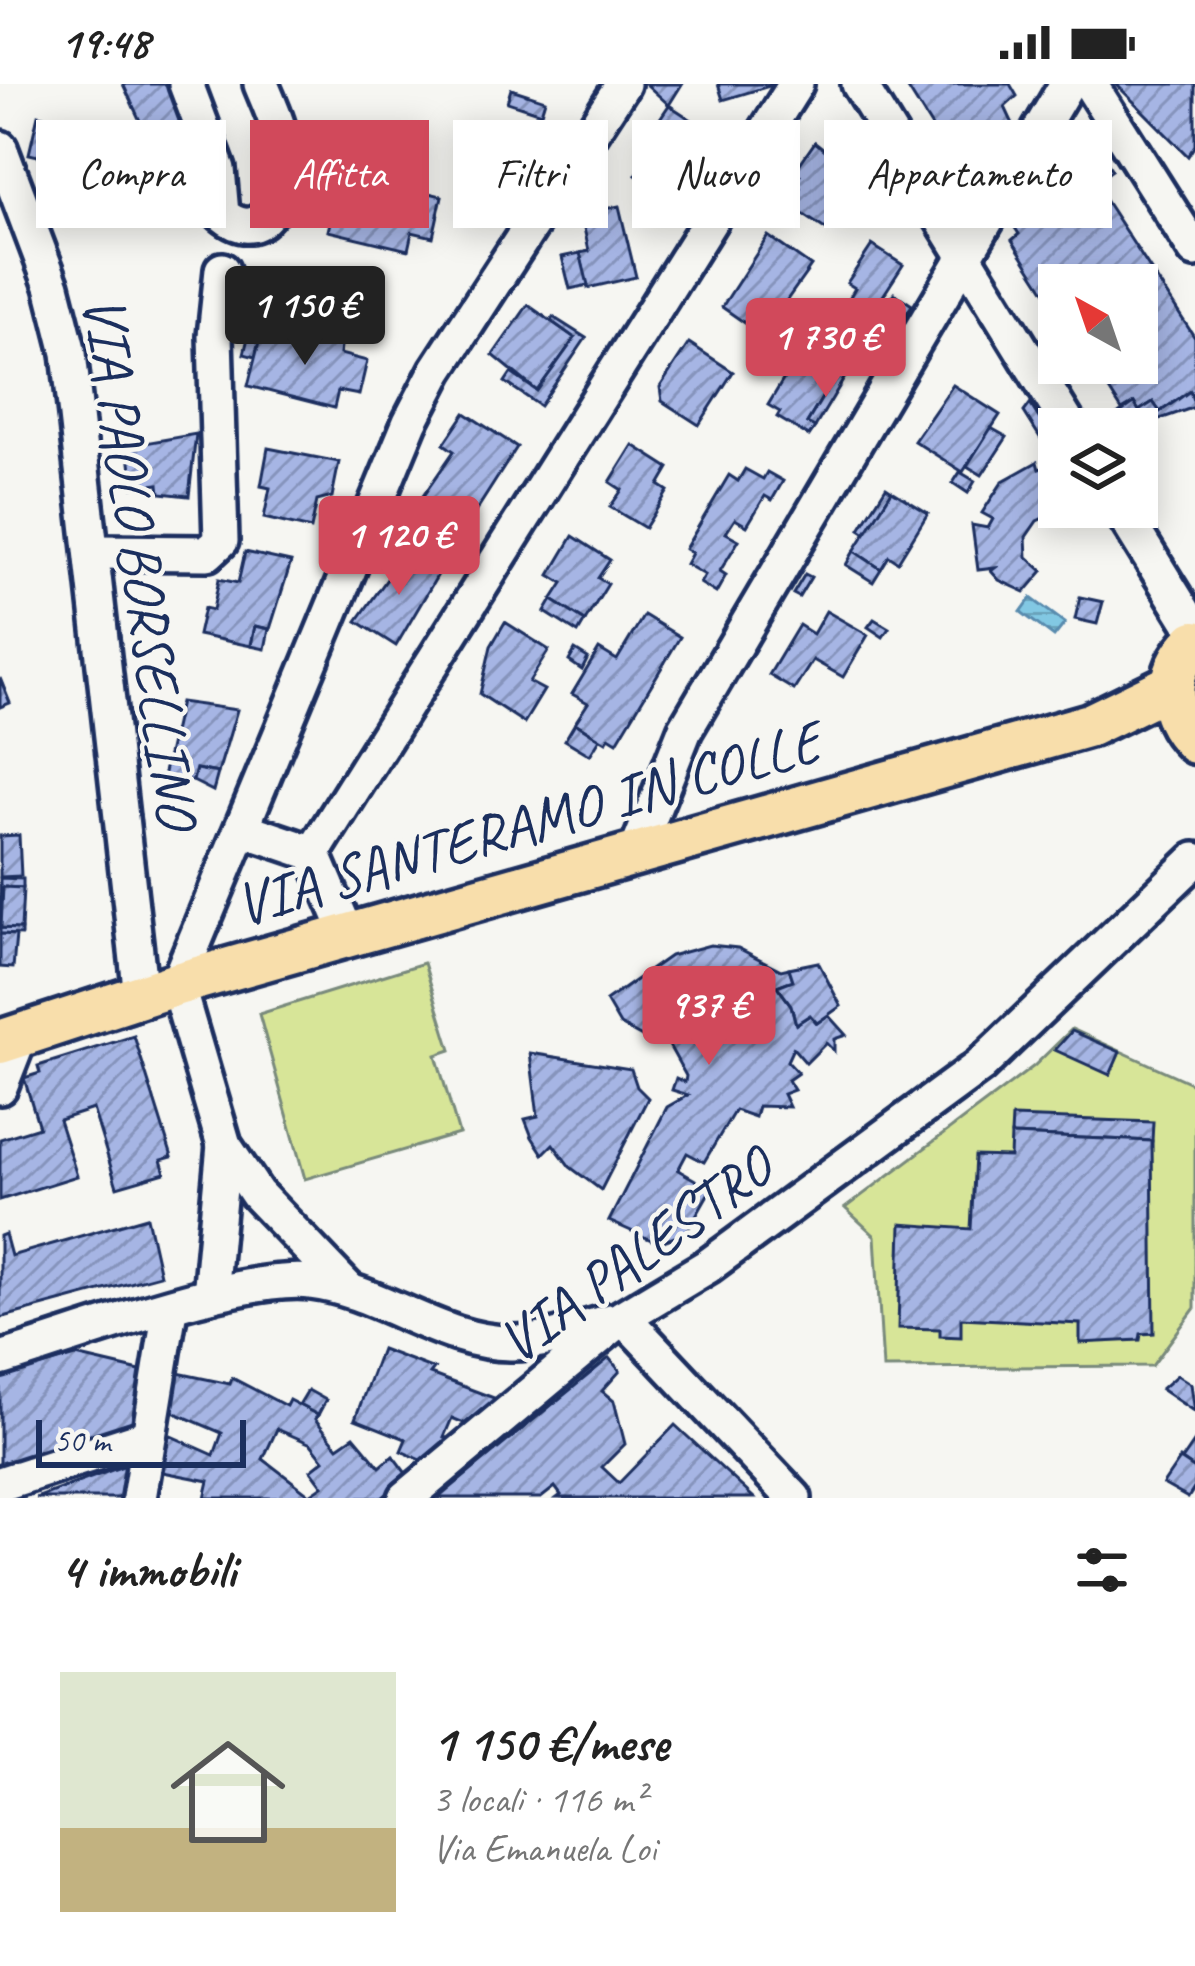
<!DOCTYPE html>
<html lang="it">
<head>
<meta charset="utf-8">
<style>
	:root { --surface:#fff; --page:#f2f2f2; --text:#222; --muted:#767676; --accent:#d1495b }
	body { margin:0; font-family:Caveat,sans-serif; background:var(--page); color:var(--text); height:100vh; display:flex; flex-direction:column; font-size:45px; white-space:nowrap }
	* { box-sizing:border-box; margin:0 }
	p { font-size:39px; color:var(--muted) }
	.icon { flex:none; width:66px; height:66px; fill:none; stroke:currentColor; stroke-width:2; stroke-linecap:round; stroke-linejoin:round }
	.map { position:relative; height:1414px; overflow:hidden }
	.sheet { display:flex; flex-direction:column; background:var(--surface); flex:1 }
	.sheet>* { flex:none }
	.top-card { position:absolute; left:36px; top:36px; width:1125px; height:108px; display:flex; gap:24px }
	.needle { width:78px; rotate:320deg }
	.controls { position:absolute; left:1038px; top:180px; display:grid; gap:24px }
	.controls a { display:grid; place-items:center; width:120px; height:120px; border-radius:0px; background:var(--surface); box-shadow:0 6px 30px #0003; font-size:60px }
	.scale { position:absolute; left:36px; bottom:30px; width:210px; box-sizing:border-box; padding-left:12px; border:6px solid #1b2f5e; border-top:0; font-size:33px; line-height:42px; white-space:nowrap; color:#1b2f5e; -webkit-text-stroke:9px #f6f6f2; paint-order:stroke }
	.price { position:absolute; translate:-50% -102px; padding:0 27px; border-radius:12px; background:var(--accent); color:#fff; font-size:39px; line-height:78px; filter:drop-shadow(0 3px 6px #0008) }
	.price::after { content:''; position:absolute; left:50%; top:72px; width:36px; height:27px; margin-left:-18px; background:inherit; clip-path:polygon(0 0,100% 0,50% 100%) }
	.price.active { background:#222; color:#fff }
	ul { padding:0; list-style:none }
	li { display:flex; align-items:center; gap:36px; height:300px; padding:0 60px }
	li span { display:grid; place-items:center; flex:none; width:336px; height:240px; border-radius:0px; color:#555 }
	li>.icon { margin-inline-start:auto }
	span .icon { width:144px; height:144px; fill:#fffc; stroke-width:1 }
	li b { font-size:51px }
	h2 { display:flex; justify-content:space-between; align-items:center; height:144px; padding:0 60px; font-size:51px }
	.pill { padding:0 42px; border-radius:0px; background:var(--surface); box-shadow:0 6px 30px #0003; font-size:42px; line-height:108px }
	.pill.active { background:var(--accent); color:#fff }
	.status { display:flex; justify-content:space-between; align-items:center; height:84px; padding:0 60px; background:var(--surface); direction:ltr }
	.status svg { height:33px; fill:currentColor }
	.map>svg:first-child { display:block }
	.pitch { fill:#d7e598; stroke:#798a7b; stroke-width:3 }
	.water { fill:url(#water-rules); stroke:#598bae; stroke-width:3 }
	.building { fill:url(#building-hatch); stroke:#1b2f5e; stroke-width:3; fill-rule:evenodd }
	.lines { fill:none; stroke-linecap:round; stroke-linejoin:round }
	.minor-casing { stroke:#1b2f5e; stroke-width:42 }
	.major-casing { stroke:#1b2f5e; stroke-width:51 }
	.minor { stroke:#f6f6f2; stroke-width:33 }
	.major { stroke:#f8deab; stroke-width:42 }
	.labels { text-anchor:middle; stroke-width:9; stroke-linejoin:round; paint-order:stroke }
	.street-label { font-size:60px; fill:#1b2f5e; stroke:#f6f6f2 }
</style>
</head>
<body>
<div class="status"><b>19:48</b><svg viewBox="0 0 49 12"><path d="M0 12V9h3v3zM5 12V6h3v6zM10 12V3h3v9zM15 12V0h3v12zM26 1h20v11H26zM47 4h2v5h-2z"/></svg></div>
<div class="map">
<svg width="1195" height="1414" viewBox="0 0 1195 1414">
	<defs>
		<pattern id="water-rules" width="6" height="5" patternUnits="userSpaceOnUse" patternTransform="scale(3)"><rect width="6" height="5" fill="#82c8e3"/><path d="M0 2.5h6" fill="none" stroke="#6aa3bb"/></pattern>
		<pattern id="building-hatch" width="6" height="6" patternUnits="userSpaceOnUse" patternTransform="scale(3)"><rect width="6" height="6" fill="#a6b5e4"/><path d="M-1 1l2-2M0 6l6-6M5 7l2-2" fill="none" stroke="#8694bc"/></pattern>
	</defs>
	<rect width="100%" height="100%" fill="#f6f6f2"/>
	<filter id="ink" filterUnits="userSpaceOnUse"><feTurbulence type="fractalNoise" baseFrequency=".00833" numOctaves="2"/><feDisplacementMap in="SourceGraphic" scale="24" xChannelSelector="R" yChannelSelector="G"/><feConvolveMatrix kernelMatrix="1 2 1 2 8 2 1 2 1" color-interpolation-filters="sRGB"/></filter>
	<g filter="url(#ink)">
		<!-- pitch -->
		<g class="pitch">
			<path d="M 424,879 L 451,966 L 436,971 L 459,1050 L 305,1095 L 259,930 Z"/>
			<path d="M 1072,945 L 1195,1001 L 1195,1224 L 1152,1282 L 883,1284 L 875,1152 L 845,1124 L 1034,982 Z"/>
		</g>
		<!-- water -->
		<path class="water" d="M 1031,514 L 1065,539 L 1054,553 L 1021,528 Z"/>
		<!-- building -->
		<g class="building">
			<path d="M 123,0 L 167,0 L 188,46 L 152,63 Z"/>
			<path d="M 646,0 L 682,0 L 669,21 Z"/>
			<path d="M 718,0 L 773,0 L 773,1 L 723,16 Z"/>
			<path d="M 905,0 L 1010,0 L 1017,12 L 1005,23 L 1013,40 L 999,53 L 1003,57 L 977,100 L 975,95 L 967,99 Z"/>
			<path d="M 1116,0 L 1195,0 L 1195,61 L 1188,72 Z"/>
			<path d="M 511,5 L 545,16 L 541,29 L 507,18 Z"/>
			<path d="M 669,21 L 713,50 L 685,92 L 675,86 L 661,108 L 636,91 L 650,70 L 641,63 Z"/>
			<path d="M 38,31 L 111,47 L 102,87 L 29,70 Z"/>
			<path d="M 1093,57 L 1112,86 L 1094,99 L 1082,78 Z"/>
			<path d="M 815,58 L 860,93 L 825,145 L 789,121 L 800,104 L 795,101 L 800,92 L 794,88 Z"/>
			<path d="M 1047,72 L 1074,113 L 1094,99 L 1195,254 L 1195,315 L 1190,307 L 1160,328 L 1153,318 L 1139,327 L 1134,319 L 1122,326 L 1092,279 L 1137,279 L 1137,201 L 1059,201 L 1059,229 L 1012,156 L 1019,150 L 1008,133 Z"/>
			<path d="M 342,88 L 442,112 L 433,153 L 412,148 L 408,166 L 328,147 Z"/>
			<path d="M 619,122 L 636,193 L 588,204 L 580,169 L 589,167 L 581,130 Z"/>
			<path d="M 768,152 L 811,182 L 762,251 L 722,223 Z"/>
			<path d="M 872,161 L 903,181 L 870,232 L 847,218 L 855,204 L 847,199 Z"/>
			<path d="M 580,169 L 588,201 L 570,205 L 562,173 Z"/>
			<path d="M 894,209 L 912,221 L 904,234 L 885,221 Z"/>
			<path d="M 528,221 L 575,254 L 537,307 L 493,271 Z"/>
			<path d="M 553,233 L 586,254 L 540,322 L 505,298 L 511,289 L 537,307 L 575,254 L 551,237 Z"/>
			<path d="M 251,242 L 262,245 L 255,273 L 244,270 Z"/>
			<path d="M 263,243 L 341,262 L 340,270 L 367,277 L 359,311 L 338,307 L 334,324 L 248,302 Z"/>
			<path d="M 689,259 L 733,288 L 699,341 L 662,317 L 660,303 Z"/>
			<path d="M 801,266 L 837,289 L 807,339 L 815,343 L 809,352 L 777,333 L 780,328 L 768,321 Z"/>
			<path d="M 837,289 L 845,293 L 815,343 L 807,339 Z"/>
			<path d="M 953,301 L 1000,331 L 963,388 L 914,357 Z"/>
			<path d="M 1190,307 L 1195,323 L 1131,345 L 1117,331 L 1134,319 L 1139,327 L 1153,318 L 1160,328 Z"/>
			<path d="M 1030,320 L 1054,358 L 1046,363 L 1024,328 Z"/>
			<path d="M 465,329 L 517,363 L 460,452 L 416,422 L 454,367 L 444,360 Z"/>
			<path d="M 991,344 L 1007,353 L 982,391 L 967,382 Z"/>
			<path d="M 196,350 L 189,412 L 160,409 L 159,400 L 133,403 L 128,362 Z"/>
			<path d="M 633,361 L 669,384 L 659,401 L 668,407 L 645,444 L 610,423 L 622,406 L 610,398 Z"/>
			<path d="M 268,364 L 339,378 L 332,413 L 317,417 L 311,445 L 264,434 L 270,404 L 261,402 Z"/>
			<path d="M 1037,378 L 1039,385 L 1045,383 L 1062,426 L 1037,437 L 1026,453 L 1027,473 L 1043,487 L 1025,508 L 999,496 L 991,487 L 995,484 L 978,486 L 972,441 L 988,444 L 993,435 L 982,429 L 1003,397 Z"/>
			<path d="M 745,385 L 763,395 L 767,388 L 783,397 L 772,416 L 765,412 L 747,442 L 735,435 L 726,449 L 739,456 L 720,487 L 726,491 L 716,509 L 700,499 L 705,491 L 686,480 L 692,469 L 685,465 L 729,391 L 738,397 Z"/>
			<path d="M 960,388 L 975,397 L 968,409 L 953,399 Z"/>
			<path d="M 886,403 L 892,407 L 866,449 L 860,445 Z"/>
			<path d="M 892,407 L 928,429 L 898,478 L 889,472 L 881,485 L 854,467 Z"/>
			<path d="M 573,452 L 610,476 L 598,494 L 608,500 L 585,537 L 552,516 L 563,499 L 550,491 Z"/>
			<path d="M 407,467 L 440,487 L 396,562 L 357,537 Z"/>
			<path d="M 854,467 L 881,485 L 873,498 L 846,481 Z"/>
			<path d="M 245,468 L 291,478 L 270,545 L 255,542 L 251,562 L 198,551 L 204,524 L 213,526 L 219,495 L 238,499 Z"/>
			<path d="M 805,490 L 811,493 L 799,513 L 793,510 Z"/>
			<path d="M 1080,513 L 1103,518 L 1097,540 L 1075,535 Z"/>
			<path d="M 552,516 L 585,537 L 578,549 L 545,528 Z"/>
			<path d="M 826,527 L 868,551 L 843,593 L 813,576 L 794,606 L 769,591 L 799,541 L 813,550 Z"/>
			<path d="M 644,531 L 680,553 L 617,658 L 609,653 L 606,658 L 575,639 L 588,619 L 572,610 L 599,565 L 617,576 Z"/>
			<path d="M 874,535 L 889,544 L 883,553 L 868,543 Z"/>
			<path d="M 505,538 L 549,566 L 529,598 L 544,606 L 524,639 L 480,610 L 491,562 Z"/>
			<path d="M 255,542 L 269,545 L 265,565 L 251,562 Z"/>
			<path d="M 575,566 L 588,574 L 582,586 L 569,577 Z"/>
			<path d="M 0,594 L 10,619 L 0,623 Z"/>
			<path d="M 180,618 L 237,626 L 218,689 L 196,685 L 193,697 L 163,693 Z"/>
			<path d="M 575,639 L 600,655 L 590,671 L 565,656 Z"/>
			<path d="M 196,685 L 218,689 L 213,707 L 193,697 Z"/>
			<path d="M 19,751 L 21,792 L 0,793 L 0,752 Z"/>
			<path d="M 0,794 L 23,795 L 23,804 L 3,803 L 1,844 L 21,845 L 21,851 L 0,850 Z"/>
			<path d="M 3,803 L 23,804 L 21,845 L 1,844 Z"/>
			<path d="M 0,850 L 16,851 L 13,884 L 0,883 Z"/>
			<path d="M 710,861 L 738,864 L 781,886 L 789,884 L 793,896 L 777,902 L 791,921 L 796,940 L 810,931 L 817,939 L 828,931 L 846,951 L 834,955 L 834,967 L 826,959 L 806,979 L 793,964 L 787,977 L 798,989 L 788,996 L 794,1006 L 783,1010 L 789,1023 L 758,1022 L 755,1033 L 735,1026 L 704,1078 L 687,1069 L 678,1086 L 711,1105 L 686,1149 L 658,1159 L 609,1137 L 667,1023 L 688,1011 L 672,1006 L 676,994 L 685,998 L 686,992 L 666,956 L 642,953 L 620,941 L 606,917 L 670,872 Z"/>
			<path d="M 818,878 L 841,922 L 817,939 L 810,931 L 796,940 L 791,921 L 777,902 L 793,896 L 789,884 Z"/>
			<path d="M 1072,947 L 1120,968 L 1110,991 L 1055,966 Z"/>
			<path d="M 134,952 L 172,1073 L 161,1076 L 165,1089 L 117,1103 L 93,1025 L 59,1036 L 77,1092 L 0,1116 L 0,1055 L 39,1043 L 24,994 L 40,989 L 38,982 Z"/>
			<path d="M 530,969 L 631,985 L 637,1003 L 648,1014 L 601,1106 L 570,1083 L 553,1060 L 543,1070 L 532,1053 L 525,1035 L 538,1032 Z"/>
			<path d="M 1012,1033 L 1153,1038 L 1152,1057 L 1011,1051 Z"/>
			<path d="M 1011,1051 L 1152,1057 L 1154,1249 L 1141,1250 L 1140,1256 L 1080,1259 L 1080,1240 L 961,1234 L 961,1253 L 940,1252 L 940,1245 L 898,1244 L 901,1140 L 971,1145 L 975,1072 L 1010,1073 Z"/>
			<path d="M 147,1133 L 160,1191 L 0,1234 L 0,1152 L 5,1150 L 11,1172 Z"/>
			<path d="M 381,1265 L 434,1285 L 430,1290 L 502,1317 L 471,1342 L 452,1334 L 444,1353 L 452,1356 L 426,1378 L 401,1367 L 406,1355 L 355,1335 Z"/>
			<path d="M 76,1272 L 144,1288 L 138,1337 L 0,1385 L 0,1294 Z"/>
			<path d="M 609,1274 L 620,1287 L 602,1307 L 614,1317 L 625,1360 L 602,1383 L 619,1399 L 675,1341 L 754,1414 L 557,1414 L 561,1411 L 555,1403 L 541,1414 L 438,1414 Z"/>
			<path d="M 173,1288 L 230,1300 L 232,1294 L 286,1322 L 289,1316 L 318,1331 L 315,1335 L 338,1363 L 354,1352 L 380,1383 L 393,1372 L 408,1392 L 382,1414 L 205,1414 L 209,1397 L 158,1387 L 164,1349 L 214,1371 L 222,1349 L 166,1325 ZM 277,1345 L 311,1360 L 324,1376 L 311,1386 L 323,1402 L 310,1411 L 263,1375 Z"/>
			<path d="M 1177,1291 L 1191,1300 L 1195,1328 L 1161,1305 Z"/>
			<path d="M 308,1306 L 326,1316 L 318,1331 L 299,1321 Z"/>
			<path d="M 1195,1357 L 1195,1385 L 1182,1376 Z"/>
			<path d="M 1180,1375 L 1195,1385 L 1195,1403 L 1188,1414 L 1163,1400 Z"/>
			<path d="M 131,1379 L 129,1414 L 36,1414 Z"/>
		</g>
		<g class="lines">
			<defs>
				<g id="minor">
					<path d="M 186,0 L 218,85 L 222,130 C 267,168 289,100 283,64 C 280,42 269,20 261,0"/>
					<path d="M 859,0 L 1071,345"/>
					<path d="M 1090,0 L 1195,166"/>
					<path d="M 0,64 L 52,202 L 69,269 L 141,912"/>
					<path d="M 1119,423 L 1195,546"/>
					<path d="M 94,468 L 208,469 L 221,457 L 215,252 L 222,186"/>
					<path d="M 245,746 L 313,769 L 348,851"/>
					<path d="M 313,769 L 796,0"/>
					<path d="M 636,769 L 685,646 L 1067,0"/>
					<path d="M 0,1003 L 20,952"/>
					<path d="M 348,1205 L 257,1110 L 224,1061 L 177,900 L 410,338 L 437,286 L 623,0"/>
					<path d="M 210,1211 L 224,1061"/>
					<path d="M 623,1233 L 794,1414"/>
					<path d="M 0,1275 C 75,1253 239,1190 311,1198 C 380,1206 442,1260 512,1259 C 545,1259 579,1246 610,1237"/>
					<path d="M 0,1400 L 149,1352"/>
					<path d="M 139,1414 L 170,1225"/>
					<path d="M 406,1414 L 623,1233 L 708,1182 L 980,982 L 1195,776"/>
				</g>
				<g id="major">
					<path d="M 1195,558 C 1165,587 1165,629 1195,658"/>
					<path d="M 0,958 L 177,900 L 1090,641 L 1172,601"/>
				</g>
			</defs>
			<!-- minor casing -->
			<use href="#minor" class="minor-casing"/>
			<!-- major casing -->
			<use href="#major" class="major-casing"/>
			<!-- minor -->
			<use href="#minor" class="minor"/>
			<!-- major -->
			<use href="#major" class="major"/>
		</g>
	</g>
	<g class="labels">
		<!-- street labels -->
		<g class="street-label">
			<text transform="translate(142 477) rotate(82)" y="21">VIA PAOLO BORSELLINO</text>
			<text transform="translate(527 738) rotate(-16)" y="21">VIA SANTERAMO IN COLLE</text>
			<text transform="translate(634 1170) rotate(-36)" y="21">VIA PALESTRO</text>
		</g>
	</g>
</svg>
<div class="controls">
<a><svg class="needle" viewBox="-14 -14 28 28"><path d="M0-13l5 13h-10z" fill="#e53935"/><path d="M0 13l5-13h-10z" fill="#767676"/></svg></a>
<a><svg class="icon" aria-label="layers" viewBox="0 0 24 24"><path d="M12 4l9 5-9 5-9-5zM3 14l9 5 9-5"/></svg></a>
</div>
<div class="scale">50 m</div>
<b class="price active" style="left:305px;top:284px">1 150 €</b>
<b class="price" style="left:826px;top:316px">1 730 €</b>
<b class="price" style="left:399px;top:514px">1 120 €</b>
<b class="price" style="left:709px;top:984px">937 €</b>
<div class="top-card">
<a class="pill">Compra</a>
<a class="pill active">Affitta</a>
<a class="pill">Filtri</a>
<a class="pill">Nuovo</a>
<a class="pill">Appartamento</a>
</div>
</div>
<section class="sheet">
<h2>4 immobili<svg class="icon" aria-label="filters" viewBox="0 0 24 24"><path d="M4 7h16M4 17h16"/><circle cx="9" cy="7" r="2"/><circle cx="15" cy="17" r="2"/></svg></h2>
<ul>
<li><span style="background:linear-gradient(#dfe7d0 65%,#c2b280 0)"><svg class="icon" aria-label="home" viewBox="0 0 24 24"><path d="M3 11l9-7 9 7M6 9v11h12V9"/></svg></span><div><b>1 150 €/mese</b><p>3 locali · 116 m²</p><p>Via Emanuela Loi</p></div></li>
</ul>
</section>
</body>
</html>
